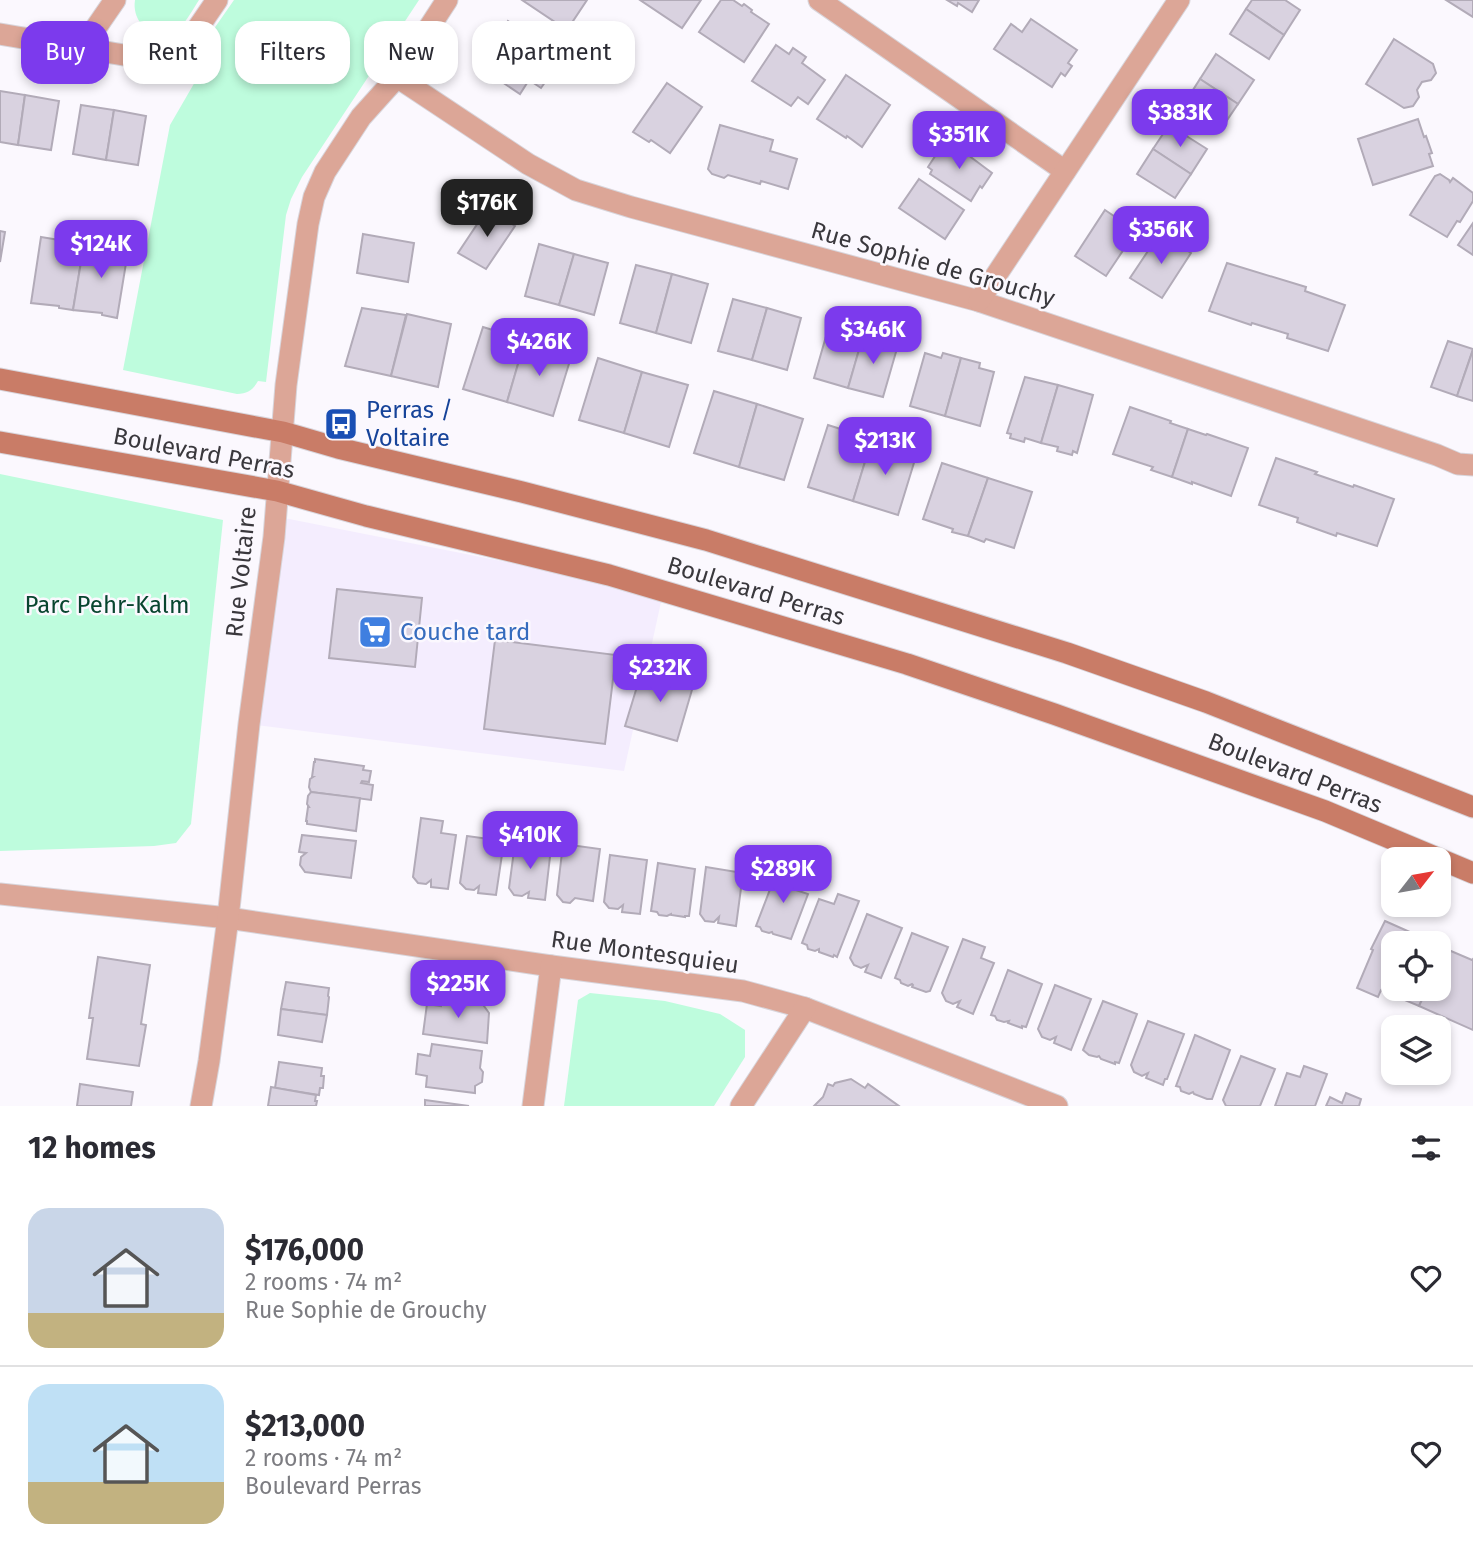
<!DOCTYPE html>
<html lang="en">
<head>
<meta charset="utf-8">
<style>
	:root { --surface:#fff; --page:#f7f7f7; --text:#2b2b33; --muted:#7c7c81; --line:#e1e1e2; --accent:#7c3aed }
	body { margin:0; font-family:"Fira Sans",sans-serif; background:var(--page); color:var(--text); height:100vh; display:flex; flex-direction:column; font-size:26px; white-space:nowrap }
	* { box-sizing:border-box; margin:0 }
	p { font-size:23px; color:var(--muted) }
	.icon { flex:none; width:38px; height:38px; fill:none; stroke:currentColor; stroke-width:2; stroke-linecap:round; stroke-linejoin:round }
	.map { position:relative; height:1106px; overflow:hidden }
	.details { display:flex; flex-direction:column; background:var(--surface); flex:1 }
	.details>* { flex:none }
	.guide { position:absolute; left:21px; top:21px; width:700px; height:63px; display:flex; gap:14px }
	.needle { width:46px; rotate:59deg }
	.controls { position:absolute; left:1381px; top:847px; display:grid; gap:14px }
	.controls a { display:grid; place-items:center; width:70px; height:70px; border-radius:14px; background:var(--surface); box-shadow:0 4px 10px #0003; font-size:35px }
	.price { position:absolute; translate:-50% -60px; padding:0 16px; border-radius:14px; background:var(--accent); color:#fff; font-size:23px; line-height:46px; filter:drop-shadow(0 2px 4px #0008) }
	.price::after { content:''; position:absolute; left:50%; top:42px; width:21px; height:16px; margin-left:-10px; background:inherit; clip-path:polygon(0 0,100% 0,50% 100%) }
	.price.active { background:#222; color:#fff }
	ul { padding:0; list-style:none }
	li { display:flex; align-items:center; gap:21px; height:175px; padding:0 28px }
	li+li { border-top:2px solid var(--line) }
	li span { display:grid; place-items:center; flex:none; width:196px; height:140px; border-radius:21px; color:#555 }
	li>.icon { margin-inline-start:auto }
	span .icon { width:84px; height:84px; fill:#fffc; stroke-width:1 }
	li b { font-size:30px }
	h2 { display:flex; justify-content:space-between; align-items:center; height:84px; padding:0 28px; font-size:30px }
	.tag { padding:0 24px; border-radius:21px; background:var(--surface); box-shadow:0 4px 10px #0003; font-size:24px; line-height:63px }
	.tag.active { background:var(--accent); color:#fff }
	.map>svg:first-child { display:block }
	.built { fill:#f4edfe }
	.green { fill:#befcdd }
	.building { fill:#d9d2e0; stroke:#b2abb8; stroke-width:2 }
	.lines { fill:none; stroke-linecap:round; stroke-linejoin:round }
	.street-casing { stroke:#d8d5db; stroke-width:23 }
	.secondary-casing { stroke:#d8d5db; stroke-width:23 }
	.street { stroke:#dca697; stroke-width:21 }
	.secondary { stroke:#c97c67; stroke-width:21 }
	.labels { text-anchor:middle; stroke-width:5; stroke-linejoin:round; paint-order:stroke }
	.street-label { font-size:24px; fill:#3a383d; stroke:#fbf8fe }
	.transit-label { font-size:24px; fill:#164399; stroke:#fbf8fe; text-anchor:start }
	.park-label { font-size:24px; fill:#08452f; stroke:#fbf8fe }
	.shop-label { font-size:24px; fill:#366cbe; stroke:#fbf8fe; text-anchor:start }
</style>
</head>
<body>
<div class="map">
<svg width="1473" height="1106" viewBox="0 0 1473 1106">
	<rect width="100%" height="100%" fill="#fbf8fe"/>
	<!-- built -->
	<path class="built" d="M 274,516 L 663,593 L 624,771 L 249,724 Z"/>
	<!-- green -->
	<g class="green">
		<path d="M 135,0 L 199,0 C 193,9 187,21 179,28 C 158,46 131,25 135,0 Z"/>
		<path d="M 234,0 L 419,0 L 302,177 L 291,199 L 286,215 L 266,382 L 258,381 C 252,391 248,393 237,394 L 123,370 L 170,125 L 199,75 L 186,69 Z"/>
		<path d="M 0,474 L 223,520 L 191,824 L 176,843 L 154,846 L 0,851 Z"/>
		<path d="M 590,993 L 665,1001 L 720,1014 L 745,1030 L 745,1057 L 714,1106 L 564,1106 L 578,1000 Z"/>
	</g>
	<!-- building -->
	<g class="building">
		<path d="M 522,0 L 587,0 L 567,30 Z"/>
		<path d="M 640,0 L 701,0 L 682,28 Z"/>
		<path d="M 721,0 L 733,0 L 742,6 L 744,4 L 752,10 L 751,12 L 769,24 L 744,62 L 699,32 Z"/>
		<path d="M 947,0 L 979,0 L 972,12 L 958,3 L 957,6 Z"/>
		<path d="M 1252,0 L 1285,0 L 1300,10 L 1284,35 L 1246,9 Z"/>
		<path d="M 1446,0 L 1473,0 L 1473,17 Z"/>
		<path d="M 1246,9 L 1284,35 L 1269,59 L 1230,34 Z"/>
		<path d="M 1031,19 L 1077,50 L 1068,63 L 1072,66 L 1065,76 L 1061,73 L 1052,87 L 994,49 L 1011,24 L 1022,32 Z"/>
		<path d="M 508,21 L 550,49 L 541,63 L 553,71 L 541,88 L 529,80 L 520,94 L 478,66 L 488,51 L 486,50 L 496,34 L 499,35 Z"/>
		<path d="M 1394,39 L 1433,64 L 1436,73 L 1431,80 L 1422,82 L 1417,90 L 1419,97 L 1413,106 L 1404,108 L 1366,84 Z"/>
		<path d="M 776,45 L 789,54 L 793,48 L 806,57 L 802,63 L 825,80 L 808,104 L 798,97 L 791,106 L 752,81 Z"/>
		<path d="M 1216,54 L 1254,80 L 1238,104 L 1200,79 Z"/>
		<path d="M 846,75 L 890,105 L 862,147 L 847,136 L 846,138 L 817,119 Z"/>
		<path d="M 1200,79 L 1238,104 L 1221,129 L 1184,104 Z"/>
		<path d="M 667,83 L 702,107 L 670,153 L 651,140 L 649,142 L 633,132 Z"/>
		<path d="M 0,91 L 25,95 L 18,145 L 0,142 Z"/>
		<path d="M 25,95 L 59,101 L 51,150 L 18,145 Z"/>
		<path d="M 81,105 L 114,110 L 106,160 L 73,154 Z"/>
		<path d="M 114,110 L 146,116 L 138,165 L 106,160 Z"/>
		<path d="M 1418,119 L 1424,137 L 1426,136 L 1432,153 L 1429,154 L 1433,166 L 1373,185 L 1358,139 Z"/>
		<path d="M 720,125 L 773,140 L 770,151 L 797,159 L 788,189 L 761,181 L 760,184 L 728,175 L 724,178 L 712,174 L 708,169 Z"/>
		<path d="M 1169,125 L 1207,149 L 1191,174 L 1153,149 Z"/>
		<path d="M 943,144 L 947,147 L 950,144 L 959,150 L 960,149 L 992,173 L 982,188 L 980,186 L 971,201 L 930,174 L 932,170 L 928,167 Z"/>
		<path d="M 1153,149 L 1191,174 L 1175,198 L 1137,174 Z"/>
		<path d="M 1440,174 L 1449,180 L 1450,182 L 1453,178 L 1473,193 L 1473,201 L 1460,222 L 1457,221 L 1447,237 L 1410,215 L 1435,176 Z"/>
		<path d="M 919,179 L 964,210 L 945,239 L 899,208 Z"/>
		<path d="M 488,208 L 515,226 L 486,269 L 458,253 Z"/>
		<path d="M 1105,210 L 1136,231 L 1106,276 L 1075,256 Z"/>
		<path d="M 1473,223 L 1473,255 L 1458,245 Z"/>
		<path d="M 0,231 L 5,232 L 0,262 Z"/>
		<path d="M 1160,233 L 1191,253 L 1162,298 L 1130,278 Z"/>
		<path d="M 363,234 L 414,243 L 408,282 L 357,273 Z"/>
		<path d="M 41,237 L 84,244 L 73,310 L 59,308 L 59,306 L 31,303 Z"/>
		<path d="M 84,244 L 128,251 L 117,318 L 102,315 L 102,313 L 73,310 Z"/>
		<path d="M 539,244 L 574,254 L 559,305 L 525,296 Z"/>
		<path d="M 574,254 L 608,263 L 594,315 L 559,305 Z"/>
		<path d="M 1227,263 L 1306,287 L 1305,291 L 1345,305 L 1328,351 L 1287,338 L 1288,334 L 1252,323 L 1251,325 L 1209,311 Z"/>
		<path d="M 636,265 L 672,274 L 656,333 L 620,323 Z"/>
		<path d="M 672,274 L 708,284 L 691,343 L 656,333 Z"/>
		<path d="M 733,299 L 767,308 L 752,360 L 718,351 Z"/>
		<path d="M 362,308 L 406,315 L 391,376 L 345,366 Z"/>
		<path d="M 767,308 L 801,318 L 787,370 L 752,360 Z"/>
		<path d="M 407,314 L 451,324 L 438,387 L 391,376 Z"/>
		<path d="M 829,326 L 844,330 L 844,327 L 855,330 L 853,333 L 863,336 L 848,388 L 814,378 Z"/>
		<path d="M 483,327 L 525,340 L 507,402 L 463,389 Z"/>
		<path d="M 875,335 L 884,338 L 883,341 L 898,345 L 883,397 L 848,388 L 863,336 L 873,339 Z"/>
		<path d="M 525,340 L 572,354 L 553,416 L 507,402 Z"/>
		<path d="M 1448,341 L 1473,349 L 1457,396 L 1431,387 Z"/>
		<path d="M 1473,350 L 1473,401 L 1457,396 Z"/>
		<path d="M 925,353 L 941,358 L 943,353 L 961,358 L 945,416 L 910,406 Z"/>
		<path d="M 598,358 L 642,372 L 624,433 L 579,420 Z"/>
		<path d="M 961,358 L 980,363 L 979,368 L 994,372 L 980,426 L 945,416 Z"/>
		<path d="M 642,372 L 688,385 L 669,447 L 624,433 Z"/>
		<path d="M 1025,377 L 1058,385 L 1041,443 L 1025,438 L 1024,442 L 1010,438 L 1011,434 L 1007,433 Z"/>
		<path d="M 1058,385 L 1093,395 L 1077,453 L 1073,451 L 1072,455 L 1057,451 L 1058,447 L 1041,443 Z"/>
		<path d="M 714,391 L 757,404 L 739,467 L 694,453 Z"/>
		<path d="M 757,404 L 803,419 L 784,480 L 739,467 Z"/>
		<path d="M 1130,407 L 1171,421 L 1170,423 L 1188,429 L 1172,477 L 1151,470 L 1153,467 L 1113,454 Z"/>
		<path d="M 828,425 L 872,439 L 853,501 L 808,487 Z"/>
		<path d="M 1188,429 L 1206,435 L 1207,434 L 1248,448 L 1231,496 L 1192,482 L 1192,484 L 1172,477 Z"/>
		<path d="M 872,439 L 917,453 L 898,515 L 853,501 Z"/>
		<path d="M 1276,458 L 1317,472 L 1315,474 L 1353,487 L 1354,485 L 1394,499 L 1377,546 L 1337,533 L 1336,536 L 1297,522 L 1298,518 L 1259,505 Z"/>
		<path d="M 942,463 L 988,478 L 968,536 L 952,532 L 953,529 L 923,519 Z"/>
		<path d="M 988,478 L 1032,492 L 1014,548 L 986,539 L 984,542 L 968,536 Z"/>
		<path d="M 337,589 L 422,598 L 415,667 L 329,658 Z"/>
		<path d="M 495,640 L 616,655 L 605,744 L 484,729 Z"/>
		<path d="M 643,667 L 694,683 L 677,741 L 625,726 Z"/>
		<path d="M 315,759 L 364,766 L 363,770 L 371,771 L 369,782 L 362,781 L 361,783 L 373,785 L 371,800 L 311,792 L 309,787 L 310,779 L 313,777 L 312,777 L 314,762 L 315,762 Z"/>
		<path d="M 311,792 L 360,798 L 356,831 L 307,824 L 307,821 L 306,821 L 308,807 L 309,807 L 307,804 L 308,796 Z"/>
		<path d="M 421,818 L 443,821 L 441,833 L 456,835 L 448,889 L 431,887 L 431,880 L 426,884 L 418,883 L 413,877 Z"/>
		<path d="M 302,835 L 356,841 L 351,878 L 305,872 L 300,865 L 301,857 L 306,853 L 299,852 Z"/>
		<path d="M 467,836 L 504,841 L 496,895 L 478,893 L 479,886 L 474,890 L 466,889 L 460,883 Z"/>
		<path d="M 515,843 L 551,848 L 545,900 L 528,898 L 529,892 L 522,896 L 514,895 L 509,888 Z"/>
		<path d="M 563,844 L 600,849 L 593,901 L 575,898 L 570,903 L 563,902 L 557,895 Z"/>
		<path d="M 610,855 L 647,860 L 640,914 L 622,912 L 623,905 L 618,909 L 609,908 L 604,902 Z"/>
		<path d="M 658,863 L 695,869 L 689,916 L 685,916 L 685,917 L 671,915 L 671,914 L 667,916 L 659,915 L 657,912 L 651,911 Z"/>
		<path d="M 779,866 L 801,875 L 796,890 L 808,894 L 791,939 L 773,934 L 772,932 L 769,933 L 762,931 L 760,927 L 756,926 Z"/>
		<path d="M 706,867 L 743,873 L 736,926 L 718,923 L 719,917 L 714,922 L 705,921 L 700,914 Z"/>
		<path d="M 838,894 L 859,901 L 837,957 L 834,955 L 833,957 L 819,952 L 819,949 L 815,951 L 808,949 L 807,945 L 802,943 L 819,899 L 834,904 Z"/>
		<path d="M 867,914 L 902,928 L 881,978 L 865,972 L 868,965 L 861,968 L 854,965 L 850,958 Z"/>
		<path d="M 1385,921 L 1421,937 L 1429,940 L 1433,938 L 1442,942 L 1442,945 L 1445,946 L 1438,962 L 1438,943 L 1393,943 L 1393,989 L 1427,989 L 1419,1006 L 1381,990 L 1378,997 L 1357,988 L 1373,950 L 1371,949 Z"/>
		<path d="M 912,933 L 948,947 L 930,991 L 926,992 L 912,987 L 913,985 L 912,984 L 908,986 L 901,983 L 900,980 L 895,978 Z"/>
		<path d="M 963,939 L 985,947 L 981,958 L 994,963 L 973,1014 L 957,1007 L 960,1001 L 953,1004 L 946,1001 L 942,993 Z"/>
		<path d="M 1444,950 L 1451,951 L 1472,960 L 1473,959 L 1473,1030 L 1419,1006 L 1427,989 L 1438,989 L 1438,962 Z"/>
		<path d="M 98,957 L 150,965 L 141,1024 L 146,1025 L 139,1066 L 87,1059 L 93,1018 L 89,1018 Z"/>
		<path d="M 1008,970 L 1042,984 L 1026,1027 L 1022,1026 L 1022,1028 L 1008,1023 L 1009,1021 L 1004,1022 L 997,1020 L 995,1016 L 991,1015 Z"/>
		<path d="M 286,982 L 329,988 L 328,996 L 329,997 L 327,1015 L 281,1009 Z"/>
		<path d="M 1055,985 L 1091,999 L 1071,1050 L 1054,1043 L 1056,1037 L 1050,1040 L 1042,1037 L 1038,1029 Z"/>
		<path d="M 442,996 L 481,1002 L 489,1013 L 487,1043 L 423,1034 L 427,1004 L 441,1006 Z"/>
		<path d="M 1103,1001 L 1137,1014 L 1119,1063 L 1115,1062 L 1115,1064 L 1101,1059 L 1099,1056 L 1097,1057 L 1089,1055 L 1083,1050 Z"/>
		<path d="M 281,1009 L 327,1015 L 322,1042 L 278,1035 Z"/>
		<path d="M 1148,1021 L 1184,1034 L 1167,1079 L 1165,1079 L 1163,1085 L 1146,1078 L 1148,1073 L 1142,1076 L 1134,1072 L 1131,1065 Z"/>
		<path d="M 1195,1035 L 1230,1050 L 1212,1099 L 1207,1099 L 1194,1094 L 1193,1092 L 1189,1094 L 1181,1091 L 1180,1087 L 1176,1086 Z"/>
		<path d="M 432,1044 L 482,1051 L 480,1068 L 483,1072 L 482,1082 L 475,1086 L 475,1093 L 426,1087 L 427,1076 L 416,1074 L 418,1054 L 430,1056 Z"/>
		<path d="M 1241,1056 L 1275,1069 L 1260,1106 L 1226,1106 L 1223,1100 Z"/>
		<path d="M 279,1062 L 322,1068 L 321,1076 L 324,1076 L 323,1088 L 320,1088 L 319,1095 L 275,1088 Z"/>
		<path d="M 1304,1066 L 1327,1074 L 1315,1106 L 1275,1106 L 1287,1073 L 1300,1077 Z"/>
		<path d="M 851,1079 L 865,1088 L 868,1084 L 899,1106 L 814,1106 L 823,1097 L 828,1084 L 833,1086 L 835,1083 Z"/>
		<path d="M 80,1084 L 133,1092 L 131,1106 L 77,1106 Z"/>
		<path d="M 271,1087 L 316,1095 L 315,1101 L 317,1101 L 316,1106 L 268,1106 Z"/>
		<path d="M 1346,1093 L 1361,1099 L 1359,1106 L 1326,1106 L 1330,1097 L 1342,1103 Z"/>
		<path d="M 425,1100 L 469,1106 L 425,1106 Z"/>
	</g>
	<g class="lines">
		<defs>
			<g id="street">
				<path d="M 819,0 L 1065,171"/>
				<path d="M 0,34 L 165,62 L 176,60 L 217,0"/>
				<path d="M 82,48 L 115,0"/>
				<path d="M 397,77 L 528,164 L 576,190 L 631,207 L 979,301 L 1437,455 L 1458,464 L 1473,465"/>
				<path d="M 979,301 L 1179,0"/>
				<path d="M 0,894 L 228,918 L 551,966 L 743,991 L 805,1008 L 1057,1106"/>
				<path d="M 201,1106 L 209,1061 L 228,918 L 249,724 L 274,537 L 286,385 L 308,224 L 314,197 L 325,172 L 361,117 L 397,77 L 447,0"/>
				<path d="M 533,1106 L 551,966"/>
				<path d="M 741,1106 L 805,1008"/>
			</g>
			<g id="secondary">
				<path d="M 0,379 L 283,432 L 338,448 L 522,492 L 706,540 L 1067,653 L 1206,702 L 1473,807"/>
				<path d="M 0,442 L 277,491 L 366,516 L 609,575 L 907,664 L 1054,714 L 1325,811 L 1473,873"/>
			</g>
		</defs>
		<!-- street casing -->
		<use href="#street" class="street-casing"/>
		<!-- secondary casing -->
		<use href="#secondary" class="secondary-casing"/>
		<!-- street -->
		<use href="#street" class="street"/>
		<!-- secondary -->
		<use href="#secondary" class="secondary"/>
	</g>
	<!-- icons -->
	<defs>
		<symbol id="bus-square" viewBox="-11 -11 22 22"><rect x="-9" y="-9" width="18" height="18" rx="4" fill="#1a4fb4" stroke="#fbf8fe"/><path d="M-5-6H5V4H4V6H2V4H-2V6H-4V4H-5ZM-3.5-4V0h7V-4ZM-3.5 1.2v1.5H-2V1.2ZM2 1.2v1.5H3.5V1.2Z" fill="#fff"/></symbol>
		<symbol id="supermarket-square" viewBox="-11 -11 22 22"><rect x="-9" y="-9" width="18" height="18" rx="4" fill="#3f7fe0" stroke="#fbf8fe"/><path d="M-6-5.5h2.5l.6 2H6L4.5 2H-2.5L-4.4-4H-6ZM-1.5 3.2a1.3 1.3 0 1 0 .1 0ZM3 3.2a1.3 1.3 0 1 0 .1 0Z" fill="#fff"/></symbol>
	</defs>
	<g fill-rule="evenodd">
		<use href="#bus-square" x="322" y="405" width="38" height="38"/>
		<use href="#supermarket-square" x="356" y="613" width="38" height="38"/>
	</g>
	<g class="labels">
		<!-- street labels -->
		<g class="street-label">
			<text transform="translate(933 264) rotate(16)" y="8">Rue Sophie de Grouchy</text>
			<text transform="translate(204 453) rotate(11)" y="8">Boulevard Perras</text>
			<text transform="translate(241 572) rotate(-84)" y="8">Rue Voltaire</text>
			<text transform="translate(756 591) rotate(17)" y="8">Boulevard Perras</text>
			<text transform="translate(1295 773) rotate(21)" y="8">Boulevard Perras</text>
			<text transform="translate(645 952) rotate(8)" y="8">Rue Montesquieu</text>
		</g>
		<!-- transit labels -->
		<g class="transit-label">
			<text x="366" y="418">Perras /<tspan x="366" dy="28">Voltaire</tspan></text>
		</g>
		<!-- park labels -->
		<g class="park-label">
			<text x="107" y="613">Parc Pehr-Kalm</text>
		</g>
		<!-- shop labels -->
		<g class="shop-label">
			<text x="400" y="640">Couche tard</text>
		</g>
	</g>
</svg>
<div class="controls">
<a><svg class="needle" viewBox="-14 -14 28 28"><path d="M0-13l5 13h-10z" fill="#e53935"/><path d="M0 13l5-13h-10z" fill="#7c7c81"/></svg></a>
<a><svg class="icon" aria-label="locate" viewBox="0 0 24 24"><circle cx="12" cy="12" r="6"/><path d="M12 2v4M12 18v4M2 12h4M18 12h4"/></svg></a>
<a><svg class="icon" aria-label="layers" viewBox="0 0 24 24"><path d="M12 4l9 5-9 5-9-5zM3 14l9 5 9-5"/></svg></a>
</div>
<b class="price" style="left:1180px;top:149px">$383K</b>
<b class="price" style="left:959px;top:171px">$351K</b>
<b class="price active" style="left:487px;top:239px">$176K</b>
<b class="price" style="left:1161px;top:266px">$356K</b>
<b class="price" style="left:101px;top:280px">$124K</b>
<b class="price" style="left:873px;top:366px">$346K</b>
<b class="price" style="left:539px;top:378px">$426K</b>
<b class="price" style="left:885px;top:477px">$213K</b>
<b class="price" style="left:660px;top:704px">$232K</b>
<b class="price" style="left:530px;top:871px">$410K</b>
<b class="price" style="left:783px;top:905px">$289K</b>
<b class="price" style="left:458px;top:1020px">$225K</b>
<div class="guide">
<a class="tag active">Buy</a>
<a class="tag">Rent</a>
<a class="tag">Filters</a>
<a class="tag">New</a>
<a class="tag">Apartment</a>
</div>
</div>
<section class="details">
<h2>12 homes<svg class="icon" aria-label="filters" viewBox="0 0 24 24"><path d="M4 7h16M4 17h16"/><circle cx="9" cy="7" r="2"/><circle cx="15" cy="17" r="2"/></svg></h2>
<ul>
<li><span style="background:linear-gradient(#c9d6e8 75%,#c2b280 0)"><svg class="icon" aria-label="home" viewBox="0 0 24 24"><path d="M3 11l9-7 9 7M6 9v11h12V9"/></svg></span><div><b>$176,000</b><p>2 rooms · 74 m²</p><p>Rue Sophie de Grouchy</p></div><svg class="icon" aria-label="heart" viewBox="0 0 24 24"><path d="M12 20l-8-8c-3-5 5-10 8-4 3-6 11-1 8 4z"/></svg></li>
<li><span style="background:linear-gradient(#bfe0f5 70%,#c2b280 0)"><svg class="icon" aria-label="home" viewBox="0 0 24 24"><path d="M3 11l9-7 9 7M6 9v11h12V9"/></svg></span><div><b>$213,000</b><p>2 rooms · 74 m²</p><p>Boulevard Perras</p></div><svg class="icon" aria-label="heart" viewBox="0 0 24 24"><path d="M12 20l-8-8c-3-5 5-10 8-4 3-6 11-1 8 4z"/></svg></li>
</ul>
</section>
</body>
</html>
